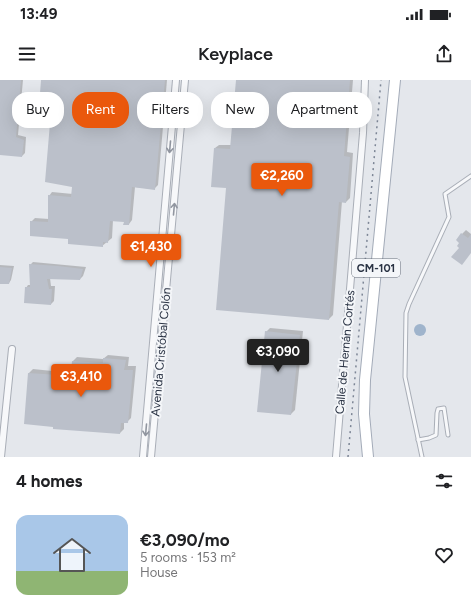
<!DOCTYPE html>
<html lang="en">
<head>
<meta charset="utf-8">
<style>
	:root { --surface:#fff; --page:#f2f2f2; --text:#202124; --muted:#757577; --accent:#ea580c }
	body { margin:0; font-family:Figtree,sans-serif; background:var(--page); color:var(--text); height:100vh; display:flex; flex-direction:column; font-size:15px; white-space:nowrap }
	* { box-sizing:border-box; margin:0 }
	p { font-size:13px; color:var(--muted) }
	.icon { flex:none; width:22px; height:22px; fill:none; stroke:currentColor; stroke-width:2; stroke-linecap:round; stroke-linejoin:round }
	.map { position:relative; height:377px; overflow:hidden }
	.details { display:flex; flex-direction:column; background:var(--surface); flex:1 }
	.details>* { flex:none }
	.top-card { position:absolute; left:12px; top:12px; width:447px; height:36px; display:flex; gap:8px }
	.price { position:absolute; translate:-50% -34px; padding:0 9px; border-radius:4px; background:var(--accent); color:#fff; font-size:13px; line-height:26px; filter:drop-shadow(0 1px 2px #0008) }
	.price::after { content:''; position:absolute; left:50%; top:24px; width:12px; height:9px; margin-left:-6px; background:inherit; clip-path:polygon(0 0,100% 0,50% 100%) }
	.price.on { background:#222; color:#fff }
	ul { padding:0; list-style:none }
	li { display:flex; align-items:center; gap:12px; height:100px; padding:0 16px }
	li span { display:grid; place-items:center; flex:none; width:112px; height:80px; border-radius:12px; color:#555 }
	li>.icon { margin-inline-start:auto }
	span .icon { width:48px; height:48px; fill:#fffc; stroke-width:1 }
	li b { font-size:17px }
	h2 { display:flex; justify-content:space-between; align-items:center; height:48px; padding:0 16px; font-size:17px }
	.pill { padding:0 14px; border-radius:16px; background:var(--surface); box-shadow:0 4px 16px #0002; font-size:14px; line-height:36px }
	.pill.on { background:var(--accent); color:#fff }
	.status { display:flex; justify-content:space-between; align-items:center; height:28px; padding:0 20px; background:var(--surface); direction:ltr }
	.status svg { height:11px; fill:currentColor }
	header { display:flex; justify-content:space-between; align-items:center; height:52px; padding:0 16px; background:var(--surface); font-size:18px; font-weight:600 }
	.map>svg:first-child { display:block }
	.water { fill:#9fb4cc }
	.shadow { fill:#0003 }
	.building { fill:#bbc0ca }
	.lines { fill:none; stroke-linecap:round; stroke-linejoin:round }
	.lane-casing { stroke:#a9aeb7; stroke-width:5 }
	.street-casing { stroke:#a9aeb7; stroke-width:8 }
	.primary-casing { stroke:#a3abb8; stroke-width:12 }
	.lane { stroke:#f7f8fa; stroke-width:3 }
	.street { stroke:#f7f8fa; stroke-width:6 }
	.primary { stroke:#fff; stroke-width:10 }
	.rail { stroke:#7d8696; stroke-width:1.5; stroke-dasharray:2 4; stroke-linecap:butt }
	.oneway { stroke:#9196a0 }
	.labels { text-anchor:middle; stroke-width:4; stroke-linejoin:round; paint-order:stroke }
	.shield { fill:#f4f6f9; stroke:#676e7b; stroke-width:1 }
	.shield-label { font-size:11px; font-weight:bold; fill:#2b3445 }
	.street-label { font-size:12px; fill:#2b3445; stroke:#f4f6f9 }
</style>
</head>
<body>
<div class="status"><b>13:49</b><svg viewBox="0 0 49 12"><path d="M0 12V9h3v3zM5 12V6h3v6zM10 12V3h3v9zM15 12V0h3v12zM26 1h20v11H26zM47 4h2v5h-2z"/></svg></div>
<header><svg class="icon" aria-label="menu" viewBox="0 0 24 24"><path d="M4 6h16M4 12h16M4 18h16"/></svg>Keyplace<svg class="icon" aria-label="share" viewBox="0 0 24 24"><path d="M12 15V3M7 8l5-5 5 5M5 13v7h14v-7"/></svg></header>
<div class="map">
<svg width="471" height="377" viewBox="0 0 471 377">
	<rect width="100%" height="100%" fill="#e4e7ec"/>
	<!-- water -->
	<circle class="water" cx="420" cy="250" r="6"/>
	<!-- shadow -->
	<g class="shadow">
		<path d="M 0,0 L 23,0 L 18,55 L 26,57 L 25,73 L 22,76 L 0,74 Z"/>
		<path d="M 42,0 L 167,0 L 158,105 L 154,109 L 135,107 L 132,140 L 129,144 L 125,141 L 113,140 L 112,158 L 102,166 L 69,158 L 31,142 L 35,138 L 49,139 L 49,116 L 52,112 L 73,114 L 73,106 L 51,43 Z"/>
		<path d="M 237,0 L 353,0 L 347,72 L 353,73 L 350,118 L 346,122 L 342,121 L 333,235 L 329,239 L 227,107 L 215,68 L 219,65 L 231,65 Z"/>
		<path d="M 466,150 L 471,154 L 471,173 L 460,168 L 462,154 Z"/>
		<path d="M 33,182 L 86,187 L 83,196 L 80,199 L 50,198 L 51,206 L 55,206 L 54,221 L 51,224 L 26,208 L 28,205 L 31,205 L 30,185 Z"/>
		<path d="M 0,185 L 14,186 L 11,200 L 9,203 L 0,203 Z"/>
		<path d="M 270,248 L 303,251 L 295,330 L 291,334 L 258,331 L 266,252 Z"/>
		<path d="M 108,275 L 129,277 L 128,286 L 136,286 L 131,338 L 127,342 L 124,342 L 124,349 L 120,353 L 54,348 L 54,346 L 25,343 L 29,293 L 33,289 L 62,292 L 62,295 L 71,296 L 73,281 L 77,277 L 103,279 Z"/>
	</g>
	<!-- building -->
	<g class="building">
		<path d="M 0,0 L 21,0 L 16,57 L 24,60 L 22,77 L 0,75 Z"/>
		<path d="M 41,0 L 165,0 L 155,110 L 132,107 L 129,145 L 123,145 L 124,142 L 110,141 L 108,163 L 103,162 L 103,167 L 68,164 L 68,159 L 30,156 L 30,141 L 48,142 L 48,115 L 71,117 L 72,107 L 45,102 L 50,43 L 38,40 Z"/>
		<path d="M 236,0 L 350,0 L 344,76 L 350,77 L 346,123 L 339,122 L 329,240 L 216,230 L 226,108 L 211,107 L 214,68 L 230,69 Z"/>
		<path d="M 461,153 L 468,158 L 471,154 L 471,173 L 462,185 L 451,177 L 459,168 L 457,166 L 459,163 L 456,160 Z"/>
		<path d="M 29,184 L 58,186 L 83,189 L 80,200 L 47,199 L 49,209 L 52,209 L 51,225 L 24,223 L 25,207 L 30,207 Z"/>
		<path d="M 0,187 L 12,188 L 9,204 L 0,204 Z"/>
		<path d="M 265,251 L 300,255 L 291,335 L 257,332 Z"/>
		<path d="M 103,278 L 126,280 L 124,290 L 133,290 L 128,343 L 121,343 L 120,354 L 53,349 L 53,347 L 24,344 L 28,293 L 59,295 L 58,298 L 70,300 L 72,281 L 103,283 Z"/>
	</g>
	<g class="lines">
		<defs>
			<g id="lane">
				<path d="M 418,360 L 429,358 L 436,355 L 437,333 L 438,329 L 444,328 L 448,355"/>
				<path d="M 422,377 L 405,297 L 406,233 L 409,224 L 449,137 L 445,114 L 471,96"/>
			</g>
			<g id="street">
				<path d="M 1,377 L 12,269"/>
				<path d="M 143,377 L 176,0"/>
				<path d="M 151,377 L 185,0"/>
				<path d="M 336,377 L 363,53 L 365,0"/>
			</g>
			<path id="primary" d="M 368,377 L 364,334 L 365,300 L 395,0"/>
		</defs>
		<!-- lane casing -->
		<use href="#lane" class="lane-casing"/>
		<!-- street casing -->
		<use href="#street" class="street-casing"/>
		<!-- primary casing -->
		<use href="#primary" class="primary-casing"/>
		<!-- lane -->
		<use href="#lane" class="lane"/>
		<!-- street -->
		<use href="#street" class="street"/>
		<!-- primary -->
		<use href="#primary" class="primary"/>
		<!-- rail -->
		<path class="rail" d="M 348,377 L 381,0"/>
	</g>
	<!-- one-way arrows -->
	<defs><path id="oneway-shaft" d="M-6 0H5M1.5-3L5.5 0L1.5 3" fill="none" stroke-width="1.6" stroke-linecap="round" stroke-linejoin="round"/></defs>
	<g class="oneway">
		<use href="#oneway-shaft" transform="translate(170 67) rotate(95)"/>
		<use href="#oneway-shaft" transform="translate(174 129) rotate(-85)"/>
		<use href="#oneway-shaft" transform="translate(146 350) rotate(95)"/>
	</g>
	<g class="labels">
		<!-- shield labels -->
		<rect class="shield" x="352" y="179" width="48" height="18" rx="3"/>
		<g class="shield-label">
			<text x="376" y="192">CM-101</text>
		</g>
		<!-- street labels -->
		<g class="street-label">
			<text transform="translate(161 272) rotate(-85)" y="4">Avenida Cristóbal Colón</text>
			<text transform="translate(345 272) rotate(-85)" y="4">Calle de Hernán Cortés</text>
		</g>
	</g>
</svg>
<b class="price" style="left:282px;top:117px">€2,260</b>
<b class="price" style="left:151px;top:188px">€1,430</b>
<b class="price on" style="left:278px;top:293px">€3,090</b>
<b class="price" style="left:81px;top:318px">€3,410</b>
<div class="top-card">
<a class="pill">Buy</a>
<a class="pill on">Rent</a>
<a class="pill">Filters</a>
<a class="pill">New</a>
<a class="pill">Apartment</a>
</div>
</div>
<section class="details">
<h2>4 homes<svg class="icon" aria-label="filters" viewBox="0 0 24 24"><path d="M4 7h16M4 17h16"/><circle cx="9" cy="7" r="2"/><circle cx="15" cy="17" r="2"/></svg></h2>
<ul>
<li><span style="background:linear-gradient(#a9c7e8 70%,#8fb573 0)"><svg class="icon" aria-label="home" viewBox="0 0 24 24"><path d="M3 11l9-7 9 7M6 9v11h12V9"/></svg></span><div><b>€3,090/mo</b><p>5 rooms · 153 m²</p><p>House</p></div><svg class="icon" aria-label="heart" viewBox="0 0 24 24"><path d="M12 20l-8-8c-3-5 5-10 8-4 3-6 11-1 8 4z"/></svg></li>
</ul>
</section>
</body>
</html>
